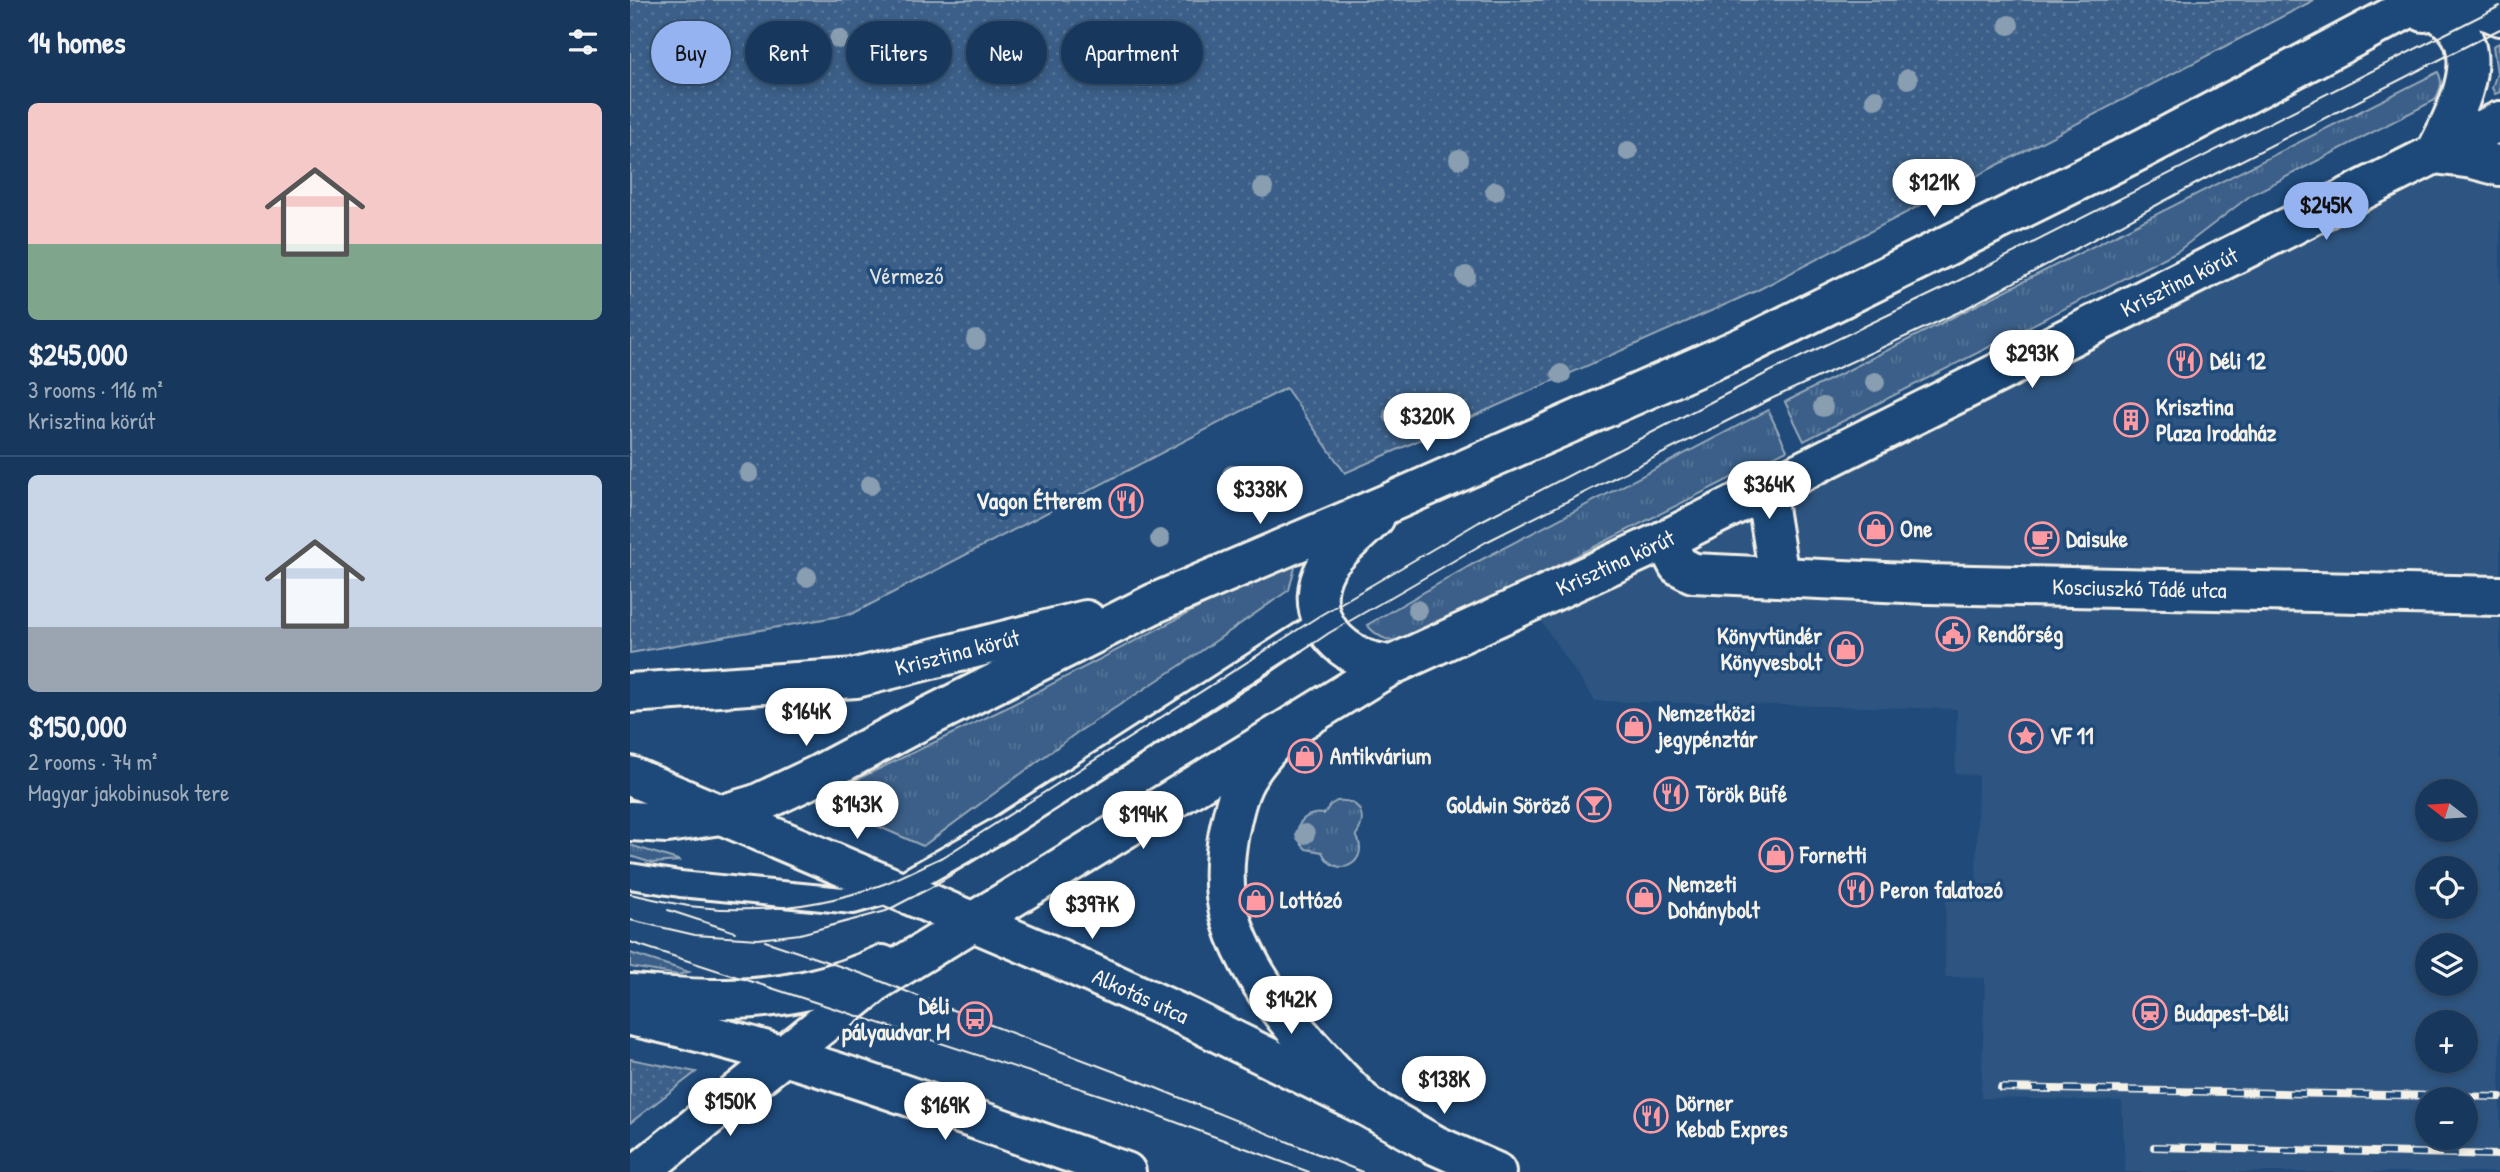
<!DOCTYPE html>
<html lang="en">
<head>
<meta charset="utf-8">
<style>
	:root { --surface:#17385c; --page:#203f62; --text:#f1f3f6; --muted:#9eacbb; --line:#365272; --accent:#95b2f1 }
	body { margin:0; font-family:"Patrick Hand",sans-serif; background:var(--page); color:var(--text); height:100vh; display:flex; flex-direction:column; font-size:26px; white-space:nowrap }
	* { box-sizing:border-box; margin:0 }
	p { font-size:23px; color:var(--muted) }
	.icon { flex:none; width:38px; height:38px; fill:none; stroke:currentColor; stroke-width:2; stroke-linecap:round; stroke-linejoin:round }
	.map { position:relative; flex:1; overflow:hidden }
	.drawer { display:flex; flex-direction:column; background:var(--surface); width:630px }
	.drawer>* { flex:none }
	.guide { position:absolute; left:21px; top:21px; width:665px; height:63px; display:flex; gap:14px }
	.needle { width:46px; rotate:287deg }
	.tools { position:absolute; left:1785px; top:779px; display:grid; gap:14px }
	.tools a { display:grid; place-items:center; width:63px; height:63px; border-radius:50%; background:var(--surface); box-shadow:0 4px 10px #0003,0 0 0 2px var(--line); font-size:35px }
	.price { position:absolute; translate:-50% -60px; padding:0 16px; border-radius:24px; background:#fff; color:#222; font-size:23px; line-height:46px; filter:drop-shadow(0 2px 4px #0008) }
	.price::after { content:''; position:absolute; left:50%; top:42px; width:21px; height:16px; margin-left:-10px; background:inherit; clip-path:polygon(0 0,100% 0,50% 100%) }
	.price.selected { background:var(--accent); color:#111 }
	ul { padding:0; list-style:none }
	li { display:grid; align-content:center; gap:14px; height:371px; padding:0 28px }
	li+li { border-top:2px solid var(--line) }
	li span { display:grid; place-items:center; height:217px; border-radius:10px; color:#555 }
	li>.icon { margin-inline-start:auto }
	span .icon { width:126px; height:126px; fill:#fffc; stroke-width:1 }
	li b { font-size:30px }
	h2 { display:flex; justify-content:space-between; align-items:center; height:84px; padding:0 28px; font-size:30px }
	.tag { padding:0 24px; border-radius:32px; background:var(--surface); box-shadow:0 4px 10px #0003,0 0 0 2px var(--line); font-size:24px; line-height:63px }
	.tag.selected { background:var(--accent); color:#111 }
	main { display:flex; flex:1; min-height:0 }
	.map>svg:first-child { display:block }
	.built { fill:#2d5581; fill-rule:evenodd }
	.grass { fill:url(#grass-tufts); stroke:#97a8b8; stroke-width:2 }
	.park { fill:url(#park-dots); stroke:#97a8b8; stroke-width:2 }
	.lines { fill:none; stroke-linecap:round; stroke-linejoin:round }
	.service-casing { stroke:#f4f1e8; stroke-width:30 }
	.minor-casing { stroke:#f4f1e8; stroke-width:44 }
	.tertiary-casing { stroke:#f4f1e8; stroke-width:44 }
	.secondary-casing { stroke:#f4f1e8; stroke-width:44 }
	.service { stroke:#1f4a7a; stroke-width:24 }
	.minor { stroke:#1f4a7a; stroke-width:38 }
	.tertiary { stroke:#1f4a7a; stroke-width:38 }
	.secondary { stroke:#1f4a7a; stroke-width:38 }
	.tram { stroke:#f4f1e8; stroke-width:2 }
	.rail-casing { stroke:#f4f1e8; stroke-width:8 }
	.rail { stroke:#1f4a7a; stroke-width:5; stroke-dasharray:16; stroke-linecap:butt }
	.tree { fill:#8a9eb1 }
	.labels { text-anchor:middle; stroke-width:7; stroke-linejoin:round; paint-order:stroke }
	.park-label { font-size:23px; fill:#e1e2de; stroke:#1f4a7a }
	.street-label { font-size:23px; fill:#f4f1e8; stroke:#1f4a7a }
	.poi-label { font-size:23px; font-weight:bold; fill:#f4f1e8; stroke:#1f4a7a; text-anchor:start }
</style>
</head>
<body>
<main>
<section class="drawer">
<h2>14 homes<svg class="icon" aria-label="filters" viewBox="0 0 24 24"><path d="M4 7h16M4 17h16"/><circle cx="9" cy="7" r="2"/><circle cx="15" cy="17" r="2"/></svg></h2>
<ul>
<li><span style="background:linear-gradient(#f6c9c9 65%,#7fa58c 0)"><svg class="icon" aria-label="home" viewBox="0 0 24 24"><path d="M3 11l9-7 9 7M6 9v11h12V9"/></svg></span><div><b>$245,000</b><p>3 rooms · 116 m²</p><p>Krisztina körút</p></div></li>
<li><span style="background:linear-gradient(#c9d6e8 70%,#9aa5b1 0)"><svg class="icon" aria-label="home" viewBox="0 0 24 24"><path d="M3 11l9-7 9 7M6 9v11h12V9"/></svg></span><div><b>$150,000</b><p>2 rooms · 74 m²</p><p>Magyar jakobinusok tere</p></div></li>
</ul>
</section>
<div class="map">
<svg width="1870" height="1172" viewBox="0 0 1870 1172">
	<defs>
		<pattern id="grass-tufts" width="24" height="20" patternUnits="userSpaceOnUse" patternTransform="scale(1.75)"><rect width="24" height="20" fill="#3a5f88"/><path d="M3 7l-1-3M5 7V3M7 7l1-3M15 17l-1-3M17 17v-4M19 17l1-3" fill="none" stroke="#577699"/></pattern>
		<pattern id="park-dots" width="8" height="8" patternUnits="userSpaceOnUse" patternTransform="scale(1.75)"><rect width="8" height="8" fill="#3a5f88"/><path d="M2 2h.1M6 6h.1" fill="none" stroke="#577699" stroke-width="1.8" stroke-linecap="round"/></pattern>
	</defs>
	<rect width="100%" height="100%" fill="#1f4a7a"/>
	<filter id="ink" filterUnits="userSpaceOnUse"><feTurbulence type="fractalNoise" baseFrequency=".0143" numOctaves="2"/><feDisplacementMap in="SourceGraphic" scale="14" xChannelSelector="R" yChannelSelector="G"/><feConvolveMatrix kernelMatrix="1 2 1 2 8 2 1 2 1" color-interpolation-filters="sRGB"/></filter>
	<g filter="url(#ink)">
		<!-- built -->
		<path class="built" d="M 1870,96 L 1870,1172 L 1495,1172 L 1492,1101 L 1351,1098 L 1355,978 L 1315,977 L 1316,879 L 1346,879 L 1348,775 L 1325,774 L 1327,709 L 965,701 L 891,591 L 1139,463 ZM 1797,791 L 1836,791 L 1836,830 L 1797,830 ZM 1797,868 L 1836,868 L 1836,906 L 1797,906 ZM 1797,945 L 1836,945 L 1836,984 L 1797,984 ZM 1797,1022 L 1836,1022 L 1836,1060 L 1797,1060 ZM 1797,1099 L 1836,1099 L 1836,1138 L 1797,1138 Z"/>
		<!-- grass -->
		<g class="grass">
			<path d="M 1869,43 L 1870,92 L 1865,94 L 1862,88 L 1867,73 L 1863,46 Z"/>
			<path d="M 1808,72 C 1814,83 1810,90 1805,100 L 1621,195 L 1548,251 L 1174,441 L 1155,402 Z"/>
			<path d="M 1138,410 L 1157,450 L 779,640 C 760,642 750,640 737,625 L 843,564 Z"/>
			<path d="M 668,556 L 659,590 L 551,665 L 445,734 L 293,846 L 186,799 L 376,708 Z"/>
			<path d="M 707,801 C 729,798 739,817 726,835 C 742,862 706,882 692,852 L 676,849 C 658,833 671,810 694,814 L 700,805 Z"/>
			<path d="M 0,845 L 51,861 L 22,863 L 0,856 Z"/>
			<path d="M 0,953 L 59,972 L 48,975 L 0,967 Z"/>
		</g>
		<!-- park -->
		<g class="park">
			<path d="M 0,0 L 1684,0 L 1126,291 L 715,473 L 656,388 L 222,614 L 0,653 Z"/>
			<path d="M 0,1059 L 66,1072 L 0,1123 Z"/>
		</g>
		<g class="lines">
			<defs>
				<path id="service" d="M 0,876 L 50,884 L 223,901 L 265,889 L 369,830 L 692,622"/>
				<g id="minor">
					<path d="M 1135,489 L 1149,577"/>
					<path id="s1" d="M 1035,540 L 1048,565 L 1063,573 L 1297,584 L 1870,596"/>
				</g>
				<g id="tertiary">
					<path d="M 1805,9 C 1812,15 1820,20 1826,27 C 1855,62 1822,121 1805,154"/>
					<path d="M 1794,12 C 1819,5 1846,4 1870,16"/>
					<path d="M 1805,154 L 1843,159 L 1870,166"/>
					<path d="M 745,517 C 733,530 704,553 696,567 C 675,606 696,642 734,659 C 742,662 752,663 760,666"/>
					<path id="s2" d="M 0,693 L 226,678 L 456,620"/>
					<path d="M 643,743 C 635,752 626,762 620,772 C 608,788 603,813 599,832 C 595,853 593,874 596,896 C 606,972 679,1048 732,1101"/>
					<path d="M 0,821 L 37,823 L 90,815 L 127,804 L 188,775 L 282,725 L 525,603 L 759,503 L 1119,344 L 1514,148 L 1794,0"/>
					<path d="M 0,994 C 33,996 66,1000 98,999 C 150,999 206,987 252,965"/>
					<path id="s3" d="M 9,1172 L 248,980 L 760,666 L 1035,540 L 1870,121"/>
				</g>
				<g id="secondary">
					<path id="s4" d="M 0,776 L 421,955 L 557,1017 L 738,1107 L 805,1145 L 866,1172"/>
					<path d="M 0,1016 C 169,1052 332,1116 496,1172"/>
				</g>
			</defs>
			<!-- service casing -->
			<use href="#service" class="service-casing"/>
			<!-- minor casing -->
			<use href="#minor" class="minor-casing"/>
			<!-- tertiary casing -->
			<use href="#tertiary" class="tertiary-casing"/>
			<!-- secondary casing -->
			<use href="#secondary" class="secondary-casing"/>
			<!-- service -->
			<use href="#service" class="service"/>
			<!-- minor -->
			<use href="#minor" class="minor"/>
			<!-- tertiary -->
			<use href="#tertiary" class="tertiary"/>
			<!-- secondary -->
			<use href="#secondary" class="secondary"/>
			<!-- tram -->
			<g class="tram">
				<path d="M 0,894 C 19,898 39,903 58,906 C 123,914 190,907 251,885 C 273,877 294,865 315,856 L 689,616 L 849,522 L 1133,375 L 1314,288 L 1870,6"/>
				<path d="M 38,910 L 105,932"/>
				<path d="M 0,920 L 65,935 L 128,939 L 170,934 L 256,911 L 300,888 L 375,842 L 621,686 L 699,633 L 856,542 L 1143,398 L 1331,311 L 1575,179 L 1870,29"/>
				<path d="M 135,941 L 233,974 L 345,1019 L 509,1081 L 732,1172"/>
				<path d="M 0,942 L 492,1102 L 679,1172"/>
			</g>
			<defs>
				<g id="rail">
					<path d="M 1371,1088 L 1870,1097"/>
					<path d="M 1524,1147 L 1870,1155"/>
				</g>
			</defs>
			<!-- rail casing -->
			<use href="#rail" class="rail-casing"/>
			<!-- rail -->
			<use href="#rail" class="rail"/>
		</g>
		<!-- trees -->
		<g class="tree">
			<circle cx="1379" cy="25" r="10"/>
			<circle cx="284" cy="35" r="10"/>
			<circle cx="209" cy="39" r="10"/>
			<circle cx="473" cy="55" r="10"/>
			<circle cx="1278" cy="79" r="10"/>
			<circle cx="1245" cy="99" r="10"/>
			<circle cx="998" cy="151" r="10"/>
			<circle cx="829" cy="159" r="10"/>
			<circle cx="633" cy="188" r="10"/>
			<circle cx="865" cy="191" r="10"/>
			<circle cx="836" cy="276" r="10"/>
			<circle cx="346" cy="340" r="10"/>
			<circle cx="931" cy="374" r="10"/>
			<circle cx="1245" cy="382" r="10"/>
			<circle cx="1193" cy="407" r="10"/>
			<circle cx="763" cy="415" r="10"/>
			<circle cx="119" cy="473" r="10"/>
			<circle cx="602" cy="475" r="10"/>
			<circle cx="240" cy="485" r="10"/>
			<circle cx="530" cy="539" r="10"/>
			<circle cx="177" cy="577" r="10"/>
			<circle cx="787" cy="610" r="10"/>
			<circle cx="175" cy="723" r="10"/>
			<circle cx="675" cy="834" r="10"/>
		</g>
	</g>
	<!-- icons -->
	<defs>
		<symbol id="restaurant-ring" viewBox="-11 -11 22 22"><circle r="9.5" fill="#1f4a7a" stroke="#ff9aa2" stroke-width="1.5"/><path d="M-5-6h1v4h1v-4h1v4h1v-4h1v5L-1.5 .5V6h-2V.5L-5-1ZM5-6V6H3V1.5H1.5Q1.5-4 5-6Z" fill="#ff9aa2"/></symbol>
		<symbol id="building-ring" viewBox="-11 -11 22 22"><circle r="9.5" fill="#1f4a7a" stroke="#ff9aa2" stroke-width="1.5"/><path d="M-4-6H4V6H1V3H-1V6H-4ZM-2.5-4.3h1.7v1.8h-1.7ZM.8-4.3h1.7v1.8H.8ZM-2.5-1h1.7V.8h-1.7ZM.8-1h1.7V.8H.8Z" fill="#ff9aa2"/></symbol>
		<symbol id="shop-ring" viewBox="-11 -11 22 22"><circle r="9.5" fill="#1f4a7a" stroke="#ff9aa2" stroke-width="1.5"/><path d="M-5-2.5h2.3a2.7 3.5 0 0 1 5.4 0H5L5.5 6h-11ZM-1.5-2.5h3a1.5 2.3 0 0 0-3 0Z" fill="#ff9aa2"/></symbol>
		<symbol id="cafe-ring" viewBox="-11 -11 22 22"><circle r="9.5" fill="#1f4a7a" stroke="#ff9aa2" stroke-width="1.5"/><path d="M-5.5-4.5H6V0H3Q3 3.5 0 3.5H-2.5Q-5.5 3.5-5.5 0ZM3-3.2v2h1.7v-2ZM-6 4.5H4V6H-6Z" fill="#ff9aa2"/></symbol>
		<symbol id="civic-ring" viewBox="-11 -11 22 22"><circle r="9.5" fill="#1f4a7a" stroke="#ff9aa2" stroke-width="1.5"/><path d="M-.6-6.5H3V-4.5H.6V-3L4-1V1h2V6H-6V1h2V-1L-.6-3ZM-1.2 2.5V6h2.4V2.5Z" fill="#ff9aa2"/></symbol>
		<symbol id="sight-ring" viewBox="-11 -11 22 22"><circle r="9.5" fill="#1f4a7a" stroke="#ff9aa2" stroke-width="1.5"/><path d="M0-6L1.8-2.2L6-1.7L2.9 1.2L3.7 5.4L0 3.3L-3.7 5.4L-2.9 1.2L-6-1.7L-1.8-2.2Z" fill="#ff9aa2"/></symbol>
		<symbol id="bar-ring" viewBox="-11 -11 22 22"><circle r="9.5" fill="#1f4a7a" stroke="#ff9aa2" stroke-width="1.5"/><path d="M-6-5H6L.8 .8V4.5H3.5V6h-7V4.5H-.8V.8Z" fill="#ff9aa2"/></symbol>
		<symbol id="station-ring" viewBox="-11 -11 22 22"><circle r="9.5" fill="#1f4a7a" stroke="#ff9aa2" stroke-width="1.5"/><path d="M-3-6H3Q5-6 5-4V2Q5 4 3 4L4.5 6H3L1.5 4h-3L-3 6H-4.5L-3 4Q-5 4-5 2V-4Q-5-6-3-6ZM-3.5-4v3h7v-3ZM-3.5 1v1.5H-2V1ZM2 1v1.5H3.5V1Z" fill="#ff9aa2"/></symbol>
		<symbol id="bus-ring" viewBox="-11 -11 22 22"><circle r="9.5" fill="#1f4a7a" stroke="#ff9aa2" stroke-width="1.5"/><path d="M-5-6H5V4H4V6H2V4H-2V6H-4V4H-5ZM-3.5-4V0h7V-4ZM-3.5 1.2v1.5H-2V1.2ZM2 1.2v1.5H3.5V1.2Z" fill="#ff9aa2"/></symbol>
	</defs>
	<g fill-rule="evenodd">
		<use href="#restaurant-ring" x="1536" y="342" width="38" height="38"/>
		<use href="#building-ring" x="1482" y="401" width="38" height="38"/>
		<use href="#restaurant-ring" x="477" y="482" width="38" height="38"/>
		<use href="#shop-ring" x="1227" y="510" width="38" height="38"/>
		<use href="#cafe-ring" x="1393" y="520" width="38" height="38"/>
		<use href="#civic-ring" x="1304" y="615" width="38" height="38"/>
		<use href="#shop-ring" x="1197" y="630" width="38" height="38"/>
		<use href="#shop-ring" x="985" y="707" width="38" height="38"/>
		<use href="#sight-ring" x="1377" y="717" width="38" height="38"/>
		<use href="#shop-ring" x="656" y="737" width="38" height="38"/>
		<use href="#restaurant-ring" x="1022" y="775" width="38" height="38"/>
		<use href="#bar-ring" x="945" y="786" width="38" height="38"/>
		<use href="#shop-ring" x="1127" y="836" width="38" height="38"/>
		<use href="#restaurant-ring" x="1207" y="871" width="38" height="38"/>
		<use href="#shop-ring" x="995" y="878" width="38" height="38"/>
		<use href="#shop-ring" x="607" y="881" width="38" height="38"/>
		<use href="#station-ring" x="1501" y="994" width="38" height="38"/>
		<use href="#bus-ring" x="326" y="1000" width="38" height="38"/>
		<use href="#restaurant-ring" x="1002" y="1097" width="38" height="38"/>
	</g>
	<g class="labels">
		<!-- park labels -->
		<g class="park-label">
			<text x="276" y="284">Vérmező</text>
		</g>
		<!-- street labels -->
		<g class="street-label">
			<text dy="8" stroke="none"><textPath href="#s3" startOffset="1785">Krisztina körút</textPath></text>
			<text dy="8" stroke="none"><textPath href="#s3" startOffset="1155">Krisztina körút</textPath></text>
			<text dy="8" stroke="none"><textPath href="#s1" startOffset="492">Kosciuszkó Tádé utca</textPath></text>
			<text dy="8" stroke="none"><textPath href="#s2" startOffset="331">Krisztina körút</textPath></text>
			<text dy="8" stroke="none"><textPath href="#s4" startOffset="556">Alkotás utca</textPath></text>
		</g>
		<!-- poi labels -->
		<g class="poi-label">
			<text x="1580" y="369">Déli 12</text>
			<text x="1526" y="415">Krisztina<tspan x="1526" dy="26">Plaza Irodaház</tspan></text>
			<text x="472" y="509" text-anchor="end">Vagon Étterem</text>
			<text x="1270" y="537">One</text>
			<text x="1436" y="547">Daisuke</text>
			<text x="1348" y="642">Rendőrség</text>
			<text x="1192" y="644" text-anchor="end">Könyvtündér<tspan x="1192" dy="26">Könyvesbolt</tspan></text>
			<text x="1028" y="721">Nemzetközi<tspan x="1028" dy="26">jegypénztár</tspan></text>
			<text x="1420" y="744">VF 11</text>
			<text x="700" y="764">Antikvárium</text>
			<text x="1066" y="802">Török Büfé</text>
			<text x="940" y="813" text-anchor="end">Goldwin Söröző</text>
			<text x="1170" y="863">Fornetti</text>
			<text x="1038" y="892">Nemzeti<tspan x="1038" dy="26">Dohánybolt</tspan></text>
			<text x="1250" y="898">Peron falatozó</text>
			<text x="650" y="908">Lottózó</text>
			<text x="320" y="1014" text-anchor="end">Déli<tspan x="320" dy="26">pályaudvar M</tspan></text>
			<text x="1544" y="1021">Budapest-Déli</text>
			<text x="1046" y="1111">Dörner<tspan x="1046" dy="26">Kebab Expres</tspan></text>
		</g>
	</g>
</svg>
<div class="tools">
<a><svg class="needle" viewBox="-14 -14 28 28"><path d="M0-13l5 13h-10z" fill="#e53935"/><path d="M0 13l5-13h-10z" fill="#9eacbb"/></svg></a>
<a><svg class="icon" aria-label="locate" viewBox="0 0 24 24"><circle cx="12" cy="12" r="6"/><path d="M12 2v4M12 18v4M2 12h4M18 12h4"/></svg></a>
<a><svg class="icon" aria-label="layers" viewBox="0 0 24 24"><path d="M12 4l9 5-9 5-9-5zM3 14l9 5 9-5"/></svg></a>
<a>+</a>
<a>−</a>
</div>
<b class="price" style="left:1304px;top:219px">$121K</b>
<b class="price selected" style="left:1696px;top:242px">$245K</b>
<b class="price" style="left:1402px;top:390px">$293K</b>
<b class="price" style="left:797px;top:453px">$320K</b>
<b class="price" style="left:1139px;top:521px">$364K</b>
<b class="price" style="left:630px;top:526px">$338K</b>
<b class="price" style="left:176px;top:748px">$164K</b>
<b class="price" style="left:227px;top:841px">$143K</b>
<b class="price" style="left:513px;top:851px">$194K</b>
<b class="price" style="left:462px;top:941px">$397K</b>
<b class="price" style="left:661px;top:1036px">$142K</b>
<b class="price" style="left:814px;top:1116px">$138K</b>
<b class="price" style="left:100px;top:1138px">$150K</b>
<b class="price" style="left:315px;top:1142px">$169K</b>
<div class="guide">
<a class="tag selected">Buy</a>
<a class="tag">Rent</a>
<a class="tag">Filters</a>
<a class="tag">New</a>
<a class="tag">Apartment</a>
</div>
</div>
</main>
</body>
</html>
